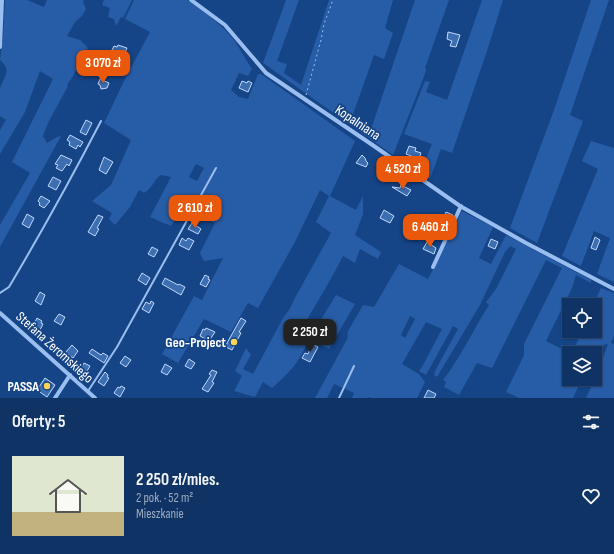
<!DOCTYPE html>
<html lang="pl">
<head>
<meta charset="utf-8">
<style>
	:root { --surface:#103365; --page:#1e3f6e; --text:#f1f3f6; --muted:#9caabf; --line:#304e79; --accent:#ea580c }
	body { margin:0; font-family:"Sofia Sans Condensed",sans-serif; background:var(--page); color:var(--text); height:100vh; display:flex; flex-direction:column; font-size:15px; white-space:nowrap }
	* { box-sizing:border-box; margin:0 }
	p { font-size:13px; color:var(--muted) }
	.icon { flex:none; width:22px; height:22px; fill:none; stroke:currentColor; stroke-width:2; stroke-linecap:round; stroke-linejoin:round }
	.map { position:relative; height:398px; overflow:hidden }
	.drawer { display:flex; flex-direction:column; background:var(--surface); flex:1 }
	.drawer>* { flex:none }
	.buttons { position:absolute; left:562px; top:298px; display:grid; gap:8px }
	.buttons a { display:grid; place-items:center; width:40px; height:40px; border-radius:0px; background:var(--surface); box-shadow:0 1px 3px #0004,0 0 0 1px var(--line); font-size:20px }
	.price { position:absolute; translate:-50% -34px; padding:0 9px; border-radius:8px; background:var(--accent); color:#fff; font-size:13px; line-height:26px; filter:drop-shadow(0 1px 2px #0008) }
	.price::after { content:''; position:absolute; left:50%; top:24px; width:12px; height:9px; margin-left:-6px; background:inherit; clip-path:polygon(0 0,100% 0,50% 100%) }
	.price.active { background:#222; color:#fff }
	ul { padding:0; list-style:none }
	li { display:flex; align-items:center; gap:12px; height:100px; padding:0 12px }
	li+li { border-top:1px solid var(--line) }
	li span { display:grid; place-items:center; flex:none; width:112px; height:80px; border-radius:0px; color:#555 }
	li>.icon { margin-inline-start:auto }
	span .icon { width:48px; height:48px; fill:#fffc; stroke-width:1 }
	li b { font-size:17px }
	h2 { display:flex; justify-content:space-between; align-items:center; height:48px; padding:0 12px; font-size:17px }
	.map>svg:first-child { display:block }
	.green { fill:#275da6; fill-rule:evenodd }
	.building { fill:#3d6eb1; stroke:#c0d9fb }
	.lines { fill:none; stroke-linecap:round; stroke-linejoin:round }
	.path { stroke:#9abeef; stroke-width:1; stroke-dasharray:2 3; stroke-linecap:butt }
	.lane { stroke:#9abeef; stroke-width:2 }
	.street { stroke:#9abeef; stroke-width:4 }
	.poi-dot { fill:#ffd358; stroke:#154487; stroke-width:1.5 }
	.labels { text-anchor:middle; stroke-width:3.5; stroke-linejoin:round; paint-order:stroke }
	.street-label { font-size:14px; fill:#fff; stroke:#154487 }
	.poi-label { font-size:14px; font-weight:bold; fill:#fff; stroke:#154487; text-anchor:end }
</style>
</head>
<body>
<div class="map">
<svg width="614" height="398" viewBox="0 0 614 398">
	<rect width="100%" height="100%" fill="#154487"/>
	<!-- green -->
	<g class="green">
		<path d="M 5,0 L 27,0 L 44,7 L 47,0 L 84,0 L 83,2 L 86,9 L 82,16 L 75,22 L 67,36 L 80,40 L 88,48 L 73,76 L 67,85 L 68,86 L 48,123 L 43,136 L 47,143 L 57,137 L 61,136 L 0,247 L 0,225 L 30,173 L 12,162 L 53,79 L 40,71 L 25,112 L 0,154 L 0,130 L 6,120 L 0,116 C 0,108 0,97 0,89 C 3,77 13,71 0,60 L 3,39 Z"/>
		<path d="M 104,0 L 132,0 L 123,18 L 121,17 L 116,26 L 114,19 L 108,17 L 110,8 L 102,5 Z"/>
		<path d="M 134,0 L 187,0 C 202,9 223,26 234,40 C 240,49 246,60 252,69 L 248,76 L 239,73 L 231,90 L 239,97 L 248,99 L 258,74 L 261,74 L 355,141 L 330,196 L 356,210 L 363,196 L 363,214 L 355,235 L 381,252 L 378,259 L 360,249 L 355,263 L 343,256 C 330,282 314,307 300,332 L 309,339 L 336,295 L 355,304 L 329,349 L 309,339 C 299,363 291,371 272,388 L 263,382 L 255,397 L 234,391 L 242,376 L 235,371 L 246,348 L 251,355 L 243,369 L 253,374 L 283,318 L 289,310 L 296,296 L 331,233 L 316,222 L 329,196 L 320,190 L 295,242 L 258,308 L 248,303 L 231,332 L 204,319 L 178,363 L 162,354 L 194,296 L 202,300 L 223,258 L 204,261 L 200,253 L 215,223 L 183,208 L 171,226 L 150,217 L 171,177 L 161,175 C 153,180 154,187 144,193 L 139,190 L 130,207 L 115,225 L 109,219 L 112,213 L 92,201 L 111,185 L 131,140 L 104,123 L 126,77 L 150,32 L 125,19 ZM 196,164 L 204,168 L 197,181 L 189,177 Z"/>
		<path d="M 286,0 L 299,0 L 277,61 L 287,64 L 284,73 L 301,85 L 329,0 L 393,0 L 385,28 L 393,33 L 384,59 L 374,55 L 351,120 L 362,128 L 370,132 L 415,0 L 449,0 L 425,68 L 426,69 L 425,74 L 393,155 L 263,63 Z"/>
		<path d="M 482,0 L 503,0 L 487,51 L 452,153 L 441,149 L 430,179 L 420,173 L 432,144 L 404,134 L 425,81 L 430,82 L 426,92 L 447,100 Z"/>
		<path d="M 591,0 L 609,0 L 570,115 L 583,121 L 537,243 L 510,228 L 554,110 Z"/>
		<path d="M 591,141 L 614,148 L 614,282 L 597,274 L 610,238 L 594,231 L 581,266 L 562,256 L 598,169 L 582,161 Z"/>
		<path d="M 462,211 L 493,227 L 479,258 L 491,264 L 506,235 L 591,280 L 591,283 L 576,275 L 572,288 L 546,341 L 570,353 L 569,353 L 569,379 L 582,379 L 573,398 L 519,398 L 506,392 L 524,355 L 524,344 L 562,268 L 546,260 L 492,368 L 477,363 L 459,395 L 444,387 L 446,382 L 443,380 C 461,357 473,330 489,305 L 486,302 L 496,289 L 516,249 L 510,246 L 505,252 L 480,305 L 437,377 L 434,375 L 436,369 L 458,329 L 453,326 L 426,375 L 419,371 L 422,367 L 442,329 L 426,322 L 402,364 L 419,374 L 425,382 L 417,398 L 371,398 L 368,397 L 367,398 L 352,398 L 354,393 L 334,384 L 327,398 L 315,398 L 346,341 L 347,340 L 348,331 L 363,305 L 374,307 L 399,264 L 428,279 ZM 410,316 L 415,319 L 405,338 L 401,335 Z"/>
		<path d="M 601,288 L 614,293 L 614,336 L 611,343 L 614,344 L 614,398 L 586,398 L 595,379 L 608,344 L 603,345 L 595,359 L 595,353 L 572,353 L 582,331 L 595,331 L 595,305 L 593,305 Z"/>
	</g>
	<!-- building -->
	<g class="building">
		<path d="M 448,32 L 460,35 L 456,47 L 450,46 L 452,41 L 447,39 Z"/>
		<path d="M 118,45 L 127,48 L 122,59 L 115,56 L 116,54 L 111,52 L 114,46 L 117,47 Z"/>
		<path d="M 100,79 L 109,83 L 107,88 L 101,89 L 100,85 L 98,84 Z"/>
		<path d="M 242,81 L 247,83 L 248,81 L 252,83 L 248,92 L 239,88 Z"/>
		<path d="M 86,120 L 92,123 L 86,135 L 80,132 Z"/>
		<path d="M 70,135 L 83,142 L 80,147 L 78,145 L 76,149 L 69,145 L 70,142 L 67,140 Z"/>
		<path d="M 409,146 L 416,148 L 415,151 L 421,153 L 419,159 L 406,154 Z"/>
		<path d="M 61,155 L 72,160 L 69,166 L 67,164 L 62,171 L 56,168 L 58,165 L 55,164 Z"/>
		<path d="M 362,155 L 365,158 L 366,161 L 368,163 L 366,167 L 356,163 Z"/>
		<path d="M 104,157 L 113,162 L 106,174 L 99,170 Z"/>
		<path d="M 53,177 L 61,181 L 56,190 L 48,186 Z"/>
		<path d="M 401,185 L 411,190 L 407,196 L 392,187 L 400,188 Z"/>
		<path d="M 41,196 L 50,201 L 44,208 L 39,205 L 40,203 L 38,201 Z"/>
		<path d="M 384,210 L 394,216 L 390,223 L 380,218 Z"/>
		<path d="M 446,212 L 453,215 L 449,224 L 442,221 Z"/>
		<path d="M 27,214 L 34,218 L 29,228 L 22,224 Z"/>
		<path d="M 98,215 L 103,217 L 97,228 L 99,229 L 95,236 L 88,232 Z"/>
		<path d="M 192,223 L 201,229 L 198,234 L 188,229 Z"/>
		<path d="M 595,237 L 600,240 L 596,250 L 591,248 Z"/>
		<path d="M 182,238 L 186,241 L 188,238 L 194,241 L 189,250 L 179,245 Z"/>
		<path d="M 491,239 L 498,242 L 495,249 L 488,246 Z"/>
		<path d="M 427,242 L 436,248 L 434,254 L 423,249 Z"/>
		<path d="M 152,247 L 158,250 L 154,257 L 148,254 Z"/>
		<path d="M 142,273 L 150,278 L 146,285 L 138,280 Z"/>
		<path d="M 205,275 L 209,277 L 208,279 L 210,280 L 206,287 L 200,284 Z"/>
		<path d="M 165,278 L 178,285 L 179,284 L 185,287 L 181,295 L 162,284 Z"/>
		<path d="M 40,292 L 45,295 L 41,305 L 35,301 Z"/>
		<path d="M 151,301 L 154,303 L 149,313 L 142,309 L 146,302 L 150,304 Z"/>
		<path d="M 59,314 L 65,317 L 61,325 L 54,321 Z"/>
		<path d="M 37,318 L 42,321 L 41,323 L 43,324 L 40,330 L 33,326 Z"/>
		<path d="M 241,318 L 246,321 L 239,332 L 241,333 L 232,350 L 226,347 L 227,343 Z"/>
		<path d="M 206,328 L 215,332 L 209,341 L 200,336 L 203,329 L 205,330 Z"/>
		<path d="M 312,344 L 318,347 L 310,362 L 302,358 L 305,353 L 308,354 Z"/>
		<path d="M 72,345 L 78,351 L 73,358 L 65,353 Z"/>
		<path d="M 92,349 L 101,355 L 103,353 L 108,356 L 104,363 L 89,353 Z"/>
		<path d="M 125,356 L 131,360 L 126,367 L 120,363 Z"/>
		<path d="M 189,359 L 195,363 L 191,369 L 185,366 Z"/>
		<path d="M 84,363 L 90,366 L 86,373 L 80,370 Z"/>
		<path d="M 165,364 L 172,368 L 167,375 L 161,372 Z"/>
		<path d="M 212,370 L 217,372 L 212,382 L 214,383 L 208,392 L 202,389 L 211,375 L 209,374 Z"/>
		<path d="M 105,372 L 108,375 L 107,377 L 109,378 L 104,386 L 98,382 Z"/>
		<path d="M 45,378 L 55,385 L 47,397 L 37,390 Z"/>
		<path d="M 121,386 L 125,388 L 120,397 L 114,393 L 118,387 L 120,388 Z"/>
		<path d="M 428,390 L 436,394 L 434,398 L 424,398 Z"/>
	</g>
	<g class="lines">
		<!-- path -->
		<path class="path" d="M 306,95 L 321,40 L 324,24 L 333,0"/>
		<!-- lane -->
		<g class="lane">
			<path d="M 0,293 L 9,287 C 41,233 72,177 101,121"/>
			<path d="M 88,391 L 117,347 L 216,168"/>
			<path d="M 339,398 L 354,366"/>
		</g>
		<!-- street -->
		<g class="street">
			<path d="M 191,0 L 225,25 L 266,73 L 374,146 L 394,160 L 460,206 L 526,243 L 614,289"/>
			<path d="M 0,47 L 2,0"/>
			<path d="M 433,267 L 461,206"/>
			<path d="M 0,313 L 95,398"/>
			<path d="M 55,398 L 70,375"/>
		</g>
	</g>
	<!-- markers -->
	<g class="poi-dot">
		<circle cx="234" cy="342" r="4"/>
		<circle cx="47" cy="386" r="4"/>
	</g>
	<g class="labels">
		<!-- street labels -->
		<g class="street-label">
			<text transform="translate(358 122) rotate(34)" y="5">Kopalniana</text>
			<text transform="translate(55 347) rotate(42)" y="5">Stefana Żeromskiego</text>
		</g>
		<!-- poi labels -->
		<g class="poi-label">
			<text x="226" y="347">Geo-Project</text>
			<text x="39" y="391">PASSA</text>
		</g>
	</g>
</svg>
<div class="buttons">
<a><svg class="icon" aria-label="locate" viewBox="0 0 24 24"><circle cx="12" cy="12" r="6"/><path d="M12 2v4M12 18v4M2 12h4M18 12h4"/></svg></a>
<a><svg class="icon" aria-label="layers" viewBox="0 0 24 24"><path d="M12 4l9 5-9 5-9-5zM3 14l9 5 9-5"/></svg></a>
</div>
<b class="price" style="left:103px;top:84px">3 070 zł</b>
<b class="price" style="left:403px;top:190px">4 520 zł</b>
<b class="price" style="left:195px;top:229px">2 610 zł</b>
<b class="price" style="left:430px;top:248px">6 460 zł</b>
<b class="price active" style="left:310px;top:353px">2 250 zł</b>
</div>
<section class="drawer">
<h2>Oferty: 5<svg class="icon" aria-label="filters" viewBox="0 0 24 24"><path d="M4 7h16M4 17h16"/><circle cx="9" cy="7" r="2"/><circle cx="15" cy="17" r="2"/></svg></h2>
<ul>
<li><span style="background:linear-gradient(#dfe7d0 70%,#c2b280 0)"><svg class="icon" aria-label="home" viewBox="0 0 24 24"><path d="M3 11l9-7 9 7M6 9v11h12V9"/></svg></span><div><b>2 250 zł/mies.</b><p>2 pok. · 52 m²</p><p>Mieszkanie</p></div><svg class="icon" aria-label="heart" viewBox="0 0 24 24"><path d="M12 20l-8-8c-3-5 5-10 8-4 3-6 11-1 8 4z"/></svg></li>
</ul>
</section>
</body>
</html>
